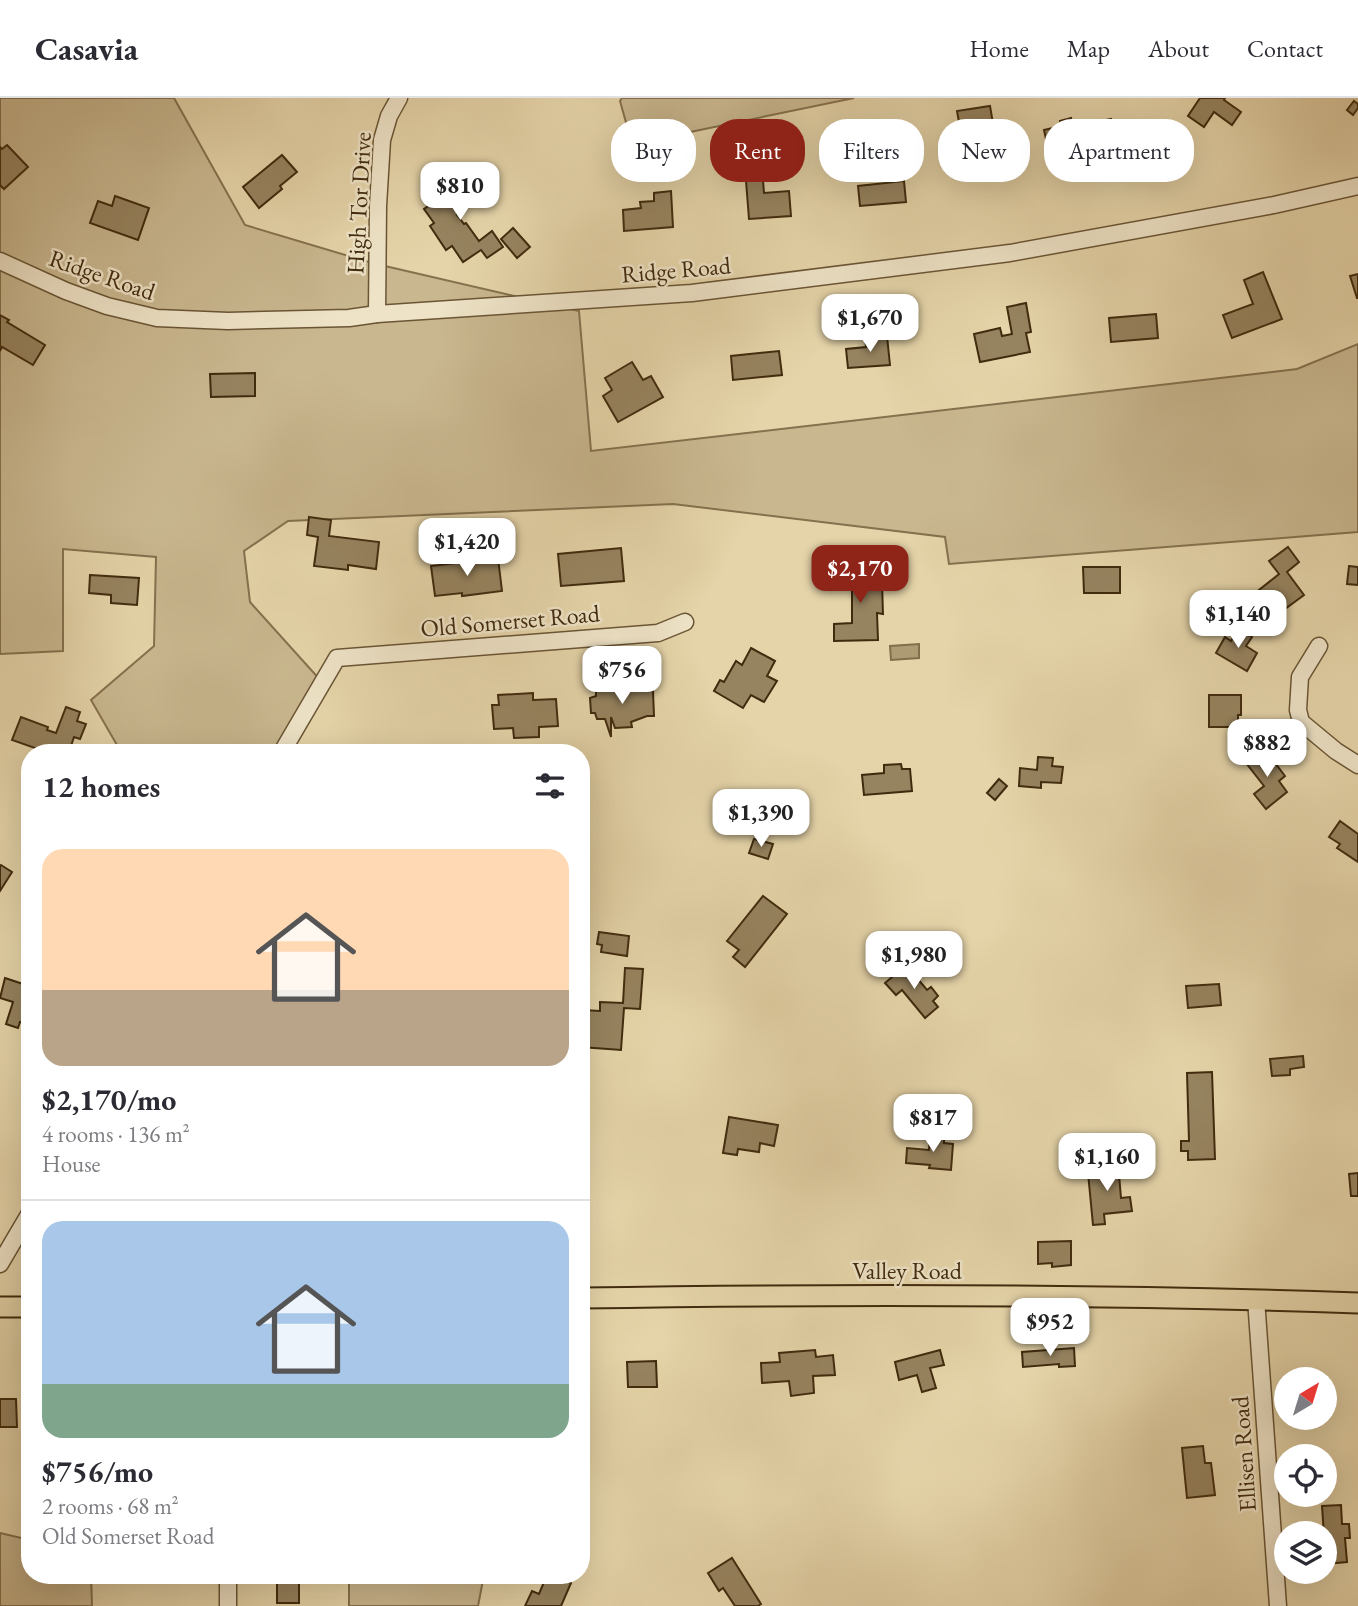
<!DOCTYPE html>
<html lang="en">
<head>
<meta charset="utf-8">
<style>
	:root { --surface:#fff; --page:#f7f7f7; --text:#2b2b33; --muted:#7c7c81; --line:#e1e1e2; --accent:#8f2418 }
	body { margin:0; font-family:"EB Garamond",serif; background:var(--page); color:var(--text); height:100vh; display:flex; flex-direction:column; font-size:26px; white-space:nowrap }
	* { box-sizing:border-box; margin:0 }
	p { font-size:23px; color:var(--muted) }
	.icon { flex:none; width:38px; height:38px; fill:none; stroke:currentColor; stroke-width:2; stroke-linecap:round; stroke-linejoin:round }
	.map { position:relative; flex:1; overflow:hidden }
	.panel { position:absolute; left:21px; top:646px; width:569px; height:840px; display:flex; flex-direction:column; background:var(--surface); border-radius:28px; box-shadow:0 7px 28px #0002 }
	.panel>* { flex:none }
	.top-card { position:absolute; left:611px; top:21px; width:642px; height:63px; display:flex; gap:14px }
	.needle { width:46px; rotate:38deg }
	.controls { position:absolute; left:1274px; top:1269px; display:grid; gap:14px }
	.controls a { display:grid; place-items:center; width:63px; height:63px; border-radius:50%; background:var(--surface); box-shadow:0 7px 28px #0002; font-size:35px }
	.price { position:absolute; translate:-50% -60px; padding:0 16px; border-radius:14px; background:#fff; color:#222; font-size:23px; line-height:46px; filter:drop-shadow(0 2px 4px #0008) }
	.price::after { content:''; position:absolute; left:50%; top:42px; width:21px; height:16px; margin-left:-10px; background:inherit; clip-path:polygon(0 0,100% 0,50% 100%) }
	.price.on { background:var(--accent); color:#fff }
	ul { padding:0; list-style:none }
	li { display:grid; align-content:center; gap:14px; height:371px; padding:0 21px }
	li+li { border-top:2px solid var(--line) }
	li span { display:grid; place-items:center; height:217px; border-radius:21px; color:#555 }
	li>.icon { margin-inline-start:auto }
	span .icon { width:126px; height:126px; fill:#fffc; stroke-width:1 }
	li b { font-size:30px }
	h2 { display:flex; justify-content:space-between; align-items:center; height:84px; padding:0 21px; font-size:30px }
	.chip { padding:0 24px; border-radius:28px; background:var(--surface); box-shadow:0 7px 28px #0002; font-size:24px; line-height:63px }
	.chip.on { background:var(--accent); color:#fff }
	header { display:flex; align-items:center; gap:42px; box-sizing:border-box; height:98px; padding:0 35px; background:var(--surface); border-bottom:2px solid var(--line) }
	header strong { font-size:33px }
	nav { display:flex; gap:38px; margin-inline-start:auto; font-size:24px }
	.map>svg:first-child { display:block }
	.green { fill:#c9b78f; stroke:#85714e; stroke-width:2 }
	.water { fill:#ad9b74; stroke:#826e4b; stroke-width:2 }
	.building { fill:#96835f; stroke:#412b0e; stroke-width:2 }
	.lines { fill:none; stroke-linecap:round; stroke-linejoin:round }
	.minor-casing { stroke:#6a5535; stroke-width:19 }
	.major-casing { stroke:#412b0e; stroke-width:23 }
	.minor { stroke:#eee3c7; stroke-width:16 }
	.major { stroke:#e5d4a9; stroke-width:19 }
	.labels { text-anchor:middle; stroke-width:5; stroke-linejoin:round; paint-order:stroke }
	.street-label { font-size:24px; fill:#412b0e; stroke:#eee3c7 }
</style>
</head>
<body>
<header>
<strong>Casavia</strong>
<nav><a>Home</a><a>Map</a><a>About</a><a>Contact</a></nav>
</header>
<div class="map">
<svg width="1358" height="1508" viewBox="0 0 1358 1508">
	<rect width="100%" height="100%" fill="#e5d4a9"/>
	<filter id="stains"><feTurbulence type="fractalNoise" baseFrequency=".00286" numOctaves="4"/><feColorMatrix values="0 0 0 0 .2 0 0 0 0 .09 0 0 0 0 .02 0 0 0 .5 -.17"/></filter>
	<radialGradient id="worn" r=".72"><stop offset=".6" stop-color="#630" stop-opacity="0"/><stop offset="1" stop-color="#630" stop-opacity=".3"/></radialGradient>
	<!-- green -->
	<g class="green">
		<path d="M 0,0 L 174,0 L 245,127 L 372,165 L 579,213 L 591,353 L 1297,271 L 1358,246 L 1358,434 L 949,466 L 945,439 L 673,406 L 288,423 L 244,453 L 250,504 L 322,584 L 286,654 L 121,654 L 91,602 L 154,548 L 156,459 L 63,451 L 63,553 L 0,556 Z"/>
		<path d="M 622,0 L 854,0 L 632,46 L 620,3 Z"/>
		<path d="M 0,1435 L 30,1442 L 30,1477 L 91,1477 L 92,1508 L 0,1508 Z"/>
		<path d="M 349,1477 L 484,1477 L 478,1508 L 349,1508 Z"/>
	</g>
	<!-- water -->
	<path class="water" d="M 919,546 L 919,560 L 891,562 L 890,548 Z"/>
	<!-- building -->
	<g class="building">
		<path d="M 1200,0 L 1225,0 L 1224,2 L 1241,14 L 1232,27 L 1214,14 L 1204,29 L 1188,18 Z"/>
		<path d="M 1354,3 L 1358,6 L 1358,10 L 1353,17 L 1347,12 Z"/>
		<path d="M 990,8 L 996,43 L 976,47 L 980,67 L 961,70 L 957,48 L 963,47 L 957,13 Z"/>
		<path d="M 1071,20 L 1073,29 L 1111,21 L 1117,47 L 1104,49 L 1104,53 L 1094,56 L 1093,50 L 1081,53 L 1081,48 L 1065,52 L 1066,56 L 1050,59 L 1044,32 L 1061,28 L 1060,23 Z"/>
		<path d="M 7,47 L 28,69 L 4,91 L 0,87 L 0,49 L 2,51 Z"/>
		<path d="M 282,57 L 297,74 L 280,88 L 282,91 L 259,110 L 243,89 Z"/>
		<path d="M 471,78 L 484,98 L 457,117 L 464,126 L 466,125 L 479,143 L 492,133 L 503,149 L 487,160 L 481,152 L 463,164 L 452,148 L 446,152 L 430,128 L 434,125 L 424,111 Z"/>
		<path d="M 763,82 L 764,95 L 789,93 L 791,118 L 749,121 L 746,83 Z"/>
		<path d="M 904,83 L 906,104 L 860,108 L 858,88 Z"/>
		<path d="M 671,93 L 673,129 L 624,133 L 623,112 L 641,110 L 640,104 L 654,103 L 654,95 Z"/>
		<path d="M 115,98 L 149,110 L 138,142 L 90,125 L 98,103 L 112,108 Z"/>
		<path d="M 513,130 L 530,149 L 517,160 L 501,141 Z"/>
		<path d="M 1263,174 L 1282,221 L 1232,240 L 1223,217 L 1253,206 L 1244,182 Z"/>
		<path d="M 1358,176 L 1358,200 L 1357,200 L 1350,178 Z"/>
		<path d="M 1026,205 L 1031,234 L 1026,235 L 1030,254 L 980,264 L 974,236 L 1000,230 L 1002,238 L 1012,236 L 1007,209 Z"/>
		<path d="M 1156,216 L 1158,240 L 1111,244 L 1109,220 Z"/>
		<path d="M 0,217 L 9,222 L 7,224 L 45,247 L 33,267 L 2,249 L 0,253 Z"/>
		<path d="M 887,238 L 890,267 L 848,270 L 846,251 L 866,249 L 865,240 Z"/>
		<path d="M 779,253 L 782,277 L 733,282 L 731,258 Z"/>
		<path d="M 632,264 L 643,282 L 651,278 L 663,299 L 618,324 L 603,298 L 612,292 L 605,280 Z"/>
		<path d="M 255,275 L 255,298 L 211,299 L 210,276 Z"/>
		<path d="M 309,419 L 331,422 L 329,438 L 379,444 L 376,471 L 348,467 L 348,472 L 314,468 L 318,439 L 307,437 Z"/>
		<path d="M 1288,449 L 1299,464 L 1287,474 L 1304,497 L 1278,516 L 1259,492 L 1279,476 L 1269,463 Z"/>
		<path d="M 621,450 L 624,483 L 561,488 L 558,456 Z"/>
		<path d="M 498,460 L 502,493 L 462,498 L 462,495 L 435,498 L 431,468 Z"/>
		<path d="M 1349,468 L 1358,469 L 1358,487 L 1347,486 Z"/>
		<path d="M 1083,469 L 1120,469 L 1120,495 L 1084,495 Z"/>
		<path d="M 876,473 L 876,485 L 882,485 L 883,516 L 877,515 L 878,542 L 834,543 L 834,526 L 852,525 L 852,491 L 831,492 L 831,474 Z"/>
		<path d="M 90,477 L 139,480 L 137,507 L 111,505 L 111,497 L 89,495 Z"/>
		<path d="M 1238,531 L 1252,539 L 1246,548 L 1257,555 L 1247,573 L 1216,555 L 1225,539 L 1231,543 Z"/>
		<path d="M 751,550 L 775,563 L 767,578 L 777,583 L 764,604 L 751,597 L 743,610 L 714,593 L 720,582 L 724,584 L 736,563 L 742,567 Z"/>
		<path d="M 629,588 L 631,593 L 653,593 L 654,618 L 647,618 L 631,624 L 632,629 L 615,630 L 611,619 L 611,639 L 605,621 L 597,621 L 595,615 L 591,615 L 590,600 L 596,598 L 596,593 L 608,589 Z"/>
		<path d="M 533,595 L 533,602 L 556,601 L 558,628 L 539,629 L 539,639 L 514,640 L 513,630 L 494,631 L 492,607 L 499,607 L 498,597 Z"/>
		<path d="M 1209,597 L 1241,597 L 1241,617 L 1238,617 L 1238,629 L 1209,629 Z"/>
		<path d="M 66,609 L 80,614 L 77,623 L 86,626 L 80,641 L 74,639 L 69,654 L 53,653 L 52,654 L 37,654 L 38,651 L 12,642 L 21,619 L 48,629 L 47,632 L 56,635 Z"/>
		<path d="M 1261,653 L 1265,659 L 1269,657 L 1285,678 L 1279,683 L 1287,694 L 1266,711 L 1254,696 L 1264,688 L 1246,665 Z"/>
		<path d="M 1038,659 L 1053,660 L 1052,668 L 1063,669 L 1061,685 L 1041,684 L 1041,690 L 1019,688 L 1020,670 L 1037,672 Z"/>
		<path d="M 901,666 L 902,671 L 910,671 L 912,693 L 864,697 L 862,677 L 884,675 L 884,667 Z"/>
		<path d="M 999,681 L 1007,688 L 995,702 L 987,695 Z"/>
		<path d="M 1340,723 L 1358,736 L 1358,764 L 1337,750 L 1340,746 L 1329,739 Z"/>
		<path d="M 754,741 L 773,746 L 768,761 L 749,755 Z"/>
		<path d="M 1,767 L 12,774 L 0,793 L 0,768 Z"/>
		<path d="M 763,798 L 787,816 L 745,869 L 733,859 L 739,852 L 727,843 Z"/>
		<path d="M 599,834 L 629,838 L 627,858 L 601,854 L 602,847 L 597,846 Z"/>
		<path d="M 906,867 L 927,892 L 931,889 L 938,898 L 933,903 L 938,909 L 925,920 L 902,892 L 896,897 L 885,885 Z"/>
		<path d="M 625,870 L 643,871 L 640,911 L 624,910 L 621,952 L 581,949 L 583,912 L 600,913 L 600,904 L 623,905 Z"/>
		<path d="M 5,880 L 29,888 L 22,908 L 30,911 L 30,926 L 20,924 L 18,930 L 6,926 L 13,904 L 0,900 Z"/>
		<path d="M 1219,886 L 1221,907 L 1188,910 L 1186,888 Z"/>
		<path d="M 1303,958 L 1304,969 L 1290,971 L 1290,977 L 1272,978 L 1270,961 Z"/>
		<path d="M 1212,974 L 1215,1061 L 1188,1062 L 1188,1053 L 1181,1053 L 1181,1043 L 1189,1043 L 1187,975 Z"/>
		<path d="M 729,1019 L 778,1027 L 774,1048 L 760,1045 L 759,1054 L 738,1051 L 737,1057 L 723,1055 Z"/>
		<path d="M 930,1037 L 944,1038 L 944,1045 L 953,1046 L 951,1072 L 929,1070 L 930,1067 L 906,1065 L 907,1050 L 929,1052 Z"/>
		<path d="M 1118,1065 L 1121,1100 L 1130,1099 L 1132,1113 L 1104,1116 L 1105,1126 L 1093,1127 L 1088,1075 L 1097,1074 L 1096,1067 Z"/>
		<path d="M 1358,1075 L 1358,1098 L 1351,1098 L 1349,1076 Z"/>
		<path d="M 1071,1143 L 1071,1167 L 1052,1169 L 1052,1165 L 1038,1166 L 1038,1144 Z"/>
		<path d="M 1074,1250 L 1075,1268 L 1059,1269 L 1059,1266 L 1023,1269 L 1022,1254 Z"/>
		<path d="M 815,1252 L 816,1259 L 833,1257 L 835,1277 L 813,1278 L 814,1295 L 791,1298 L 789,1283 L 762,1285 L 761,1265 L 780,1264 L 779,1255 Z"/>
		<path d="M 940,1252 L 944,1267 L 930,1270 L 936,1290 L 922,1294 L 917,1277 L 899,1282 L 895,1264 Z"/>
		<path d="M 656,1263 L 657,1289 L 628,1289 L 627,1264 Z"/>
		<path d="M 0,1301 L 16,1301 L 17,1329 L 0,1329 Z"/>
		<path d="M 1203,1348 L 1205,1365 L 1211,1365 L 1215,1397 L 1187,1400 L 1182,1350 Z"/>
		<path d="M 1341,1407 L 1342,1426 L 1349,1426 L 1350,1440 L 1345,1440 L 1347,1464 L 1326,1466 L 1322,1408 Z"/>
		<path d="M 732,1460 L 761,1506 L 758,1508 L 735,1508 L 723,1490 L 719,1493 L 708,1475 Z"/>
		<rect x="277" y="1477" width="22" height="28"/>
		<path d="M 547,1477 L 554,1477 L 571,1485 L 561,1508 L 525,1508 L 532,1493 L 539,1496 Z"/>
	</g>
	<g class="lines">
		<defs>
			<g id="minor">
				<path d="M 0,163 L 66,193 L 107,208 L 157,220 L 228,223 L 349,220 L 377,216 L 692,195 L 1010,155 L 1274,107 L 1358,88"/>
				<path d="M 377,216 L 378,108 L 382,42 L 389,18 L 399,0"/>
				<path d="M 1319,548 L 1300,579 L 1298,612 L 1301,624 L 1336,653 L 1358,667"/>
				<path d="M 282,654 L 337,560 L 658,535 L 685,524"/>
				<path d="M 0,1166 L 30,1115"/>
				<path d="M 1256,1201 L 1278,1508"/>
				<path d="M 228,1477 L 228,1508"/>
			</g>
			<g id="major">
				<path d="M 581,1200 C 840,1196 1099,1196 1358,1205"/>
				<path d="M 0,1209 L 30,1209"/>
			</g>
		</defs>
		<!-- minor casing -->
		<use href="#minor" class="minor-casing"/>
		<!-- major casing -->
		<use href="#major" class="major-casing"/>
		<!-- minor -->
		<use href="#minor" class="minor"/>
		<!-- major -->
		<use href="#major" class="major"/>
	</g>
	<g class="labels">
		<!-- street labels -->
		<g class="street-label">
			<text transform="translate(359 105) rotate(-87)" y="8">High Tor Drive</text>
			<text transform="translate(676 172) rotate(-5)" y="8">Ridge Road</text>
			<text transform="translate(102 177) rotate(19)" y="8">Ridge Road</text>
			<text transform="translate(510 523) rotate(-5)" y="8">Old Somerset Road</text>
			<text x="907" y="1181">Valley Road</text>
			<text transform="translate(1244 1356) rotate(-94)" y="8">Ellisen Road</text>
		</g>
	</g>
	<rect width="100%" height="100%" filter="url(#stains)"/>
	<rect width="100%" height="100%" fill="url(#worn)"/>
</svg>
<div class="controls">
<a><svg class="needle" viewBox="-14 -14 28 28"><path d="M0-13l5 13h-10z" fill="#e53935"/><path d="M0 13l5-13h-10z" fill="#7c7c81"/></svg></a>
<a><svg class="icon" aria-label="locate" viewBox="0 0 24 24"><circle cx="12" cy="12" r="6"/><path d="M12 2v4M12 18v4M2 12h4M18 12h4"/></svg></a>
<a><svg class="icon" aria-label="layers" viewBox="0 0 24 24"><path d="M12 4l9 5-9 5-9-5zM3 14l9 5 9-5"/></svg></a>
</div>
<b class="price" style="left:460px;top:124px">$810</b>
<b class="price" style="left:870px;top:256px">$1,670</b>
<b class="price" style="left:467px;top:480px">$1,420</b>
<b class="price on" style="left:860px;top:507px">$2,170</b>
<b class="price" style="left:1238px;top:552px">$1,140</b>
<b class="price" style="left:622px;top:608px">$756</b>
<b class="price" style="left:1267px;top:681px">$882</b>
<b class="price" style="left:761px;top:751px">$1,390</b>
<b class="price" style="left:914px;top:893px">$1,980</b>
<b class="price" style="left:933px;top:1056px">$817</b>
<b class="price" style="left:1107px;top:1095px">$1,160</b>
<b class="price" style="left:1050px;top:1260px">$952</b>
<div class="top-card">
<a class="chip">Buy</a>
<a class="chip on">Rent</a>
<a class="chip">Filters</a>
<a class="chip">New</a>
<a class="chip">Apartment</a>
</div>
<section class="panel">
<h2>12 homes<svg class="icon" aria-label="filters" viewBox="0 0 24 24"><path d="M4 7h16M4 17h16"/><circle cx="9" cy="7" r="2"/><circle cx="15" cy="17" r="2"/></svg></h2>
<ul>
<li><span style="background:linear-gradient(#ffd9b3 65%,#b9a48a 0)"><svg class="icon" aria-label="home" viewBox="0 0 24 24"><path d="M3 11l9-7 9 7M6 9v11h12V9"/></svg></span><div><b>$2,170/mo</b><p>4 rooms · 136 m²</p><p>House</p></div></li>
<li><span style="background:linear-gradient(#a9c7e8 75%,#7fa58c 0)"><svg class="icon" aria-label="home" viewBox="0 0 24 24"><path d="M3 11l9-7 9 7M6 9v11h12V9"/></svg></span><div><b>$756/mo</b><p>2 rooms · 68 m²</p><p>Old Somerset Road</p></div></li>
</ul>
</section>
</div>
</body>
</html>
